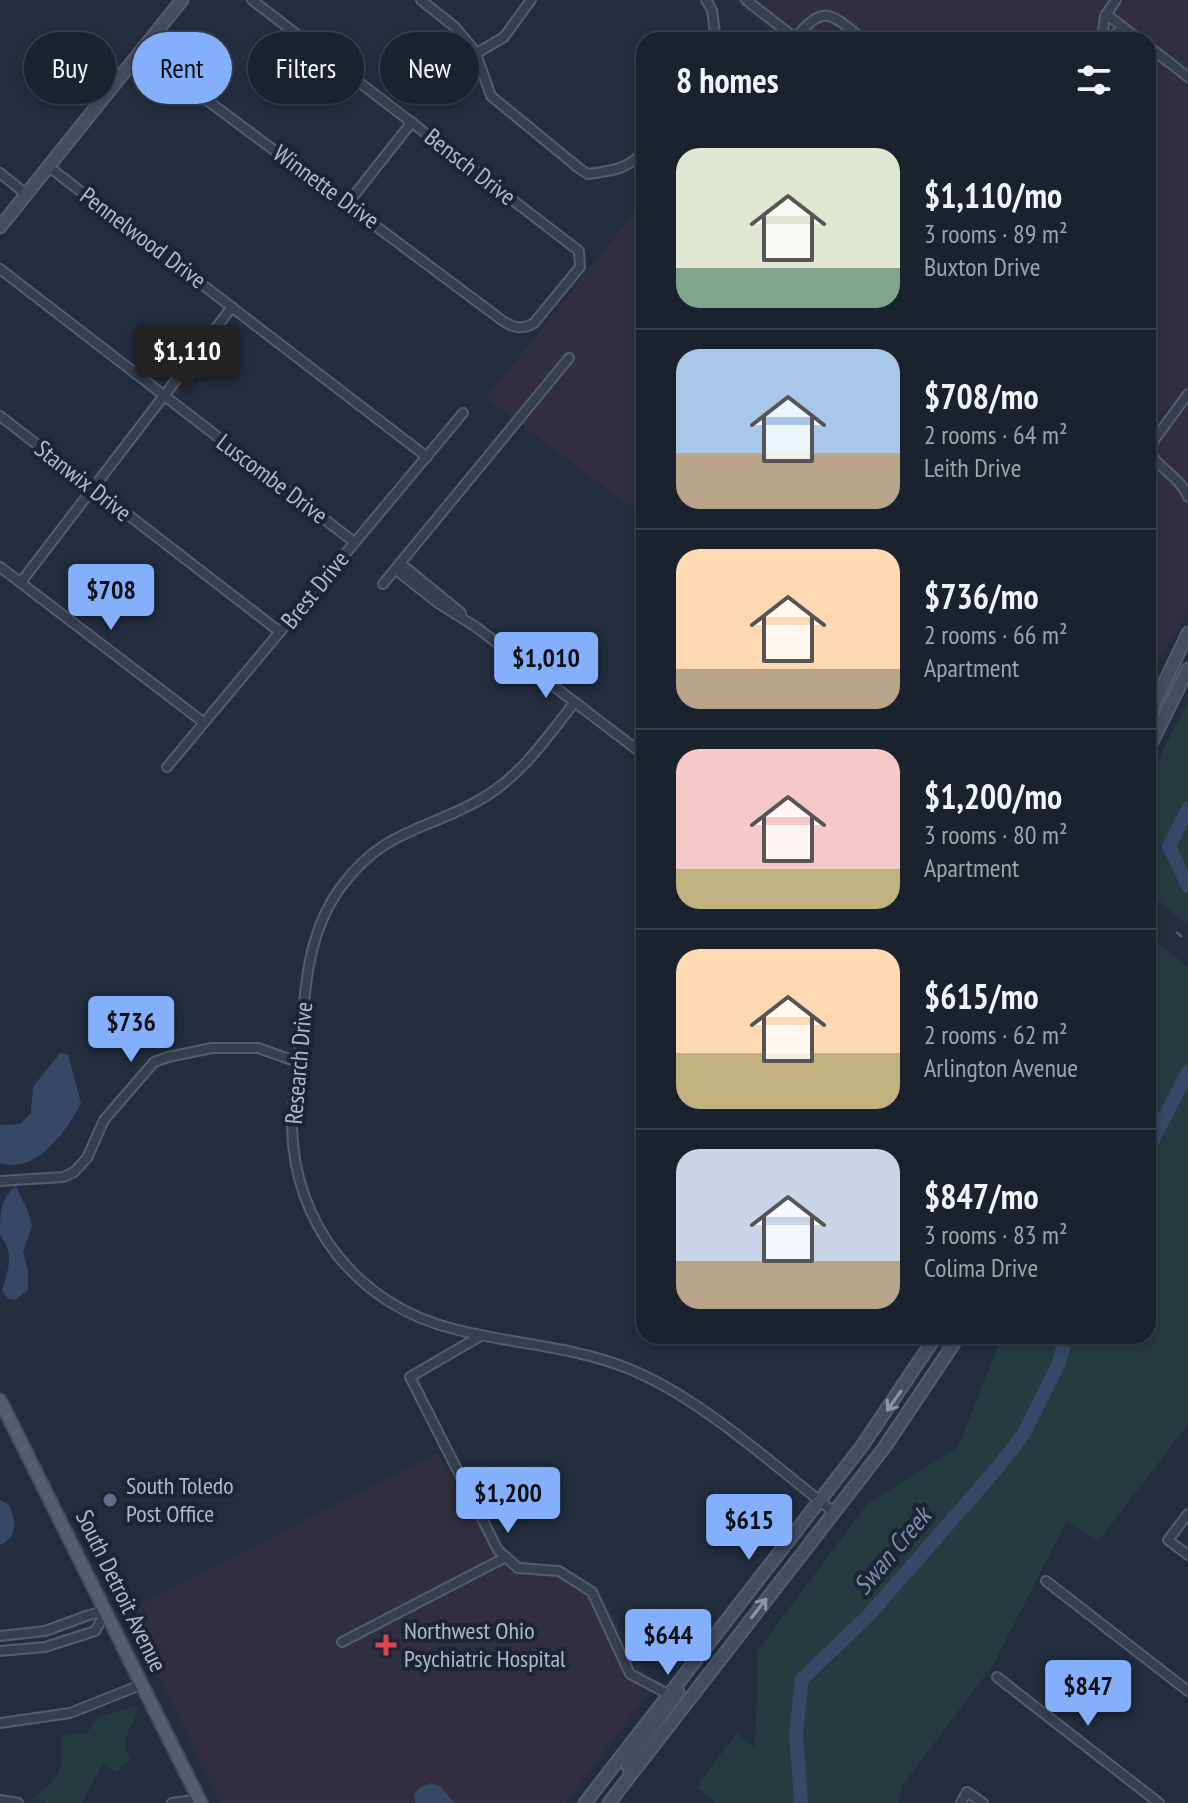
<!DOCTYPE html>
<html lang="en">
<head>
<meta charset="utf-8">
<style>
	:root { --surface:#1a222e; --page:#272f3a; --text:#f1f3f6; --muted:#9fa4aa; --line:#383f4a; --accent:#84affd }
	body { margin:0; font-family:"PT Sans Narrow",sans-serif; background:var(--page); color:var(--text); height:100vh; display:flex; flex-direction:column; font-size:30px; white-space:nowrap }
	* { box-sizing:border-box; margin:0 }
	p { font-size:26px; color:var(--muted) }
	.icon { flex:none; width:44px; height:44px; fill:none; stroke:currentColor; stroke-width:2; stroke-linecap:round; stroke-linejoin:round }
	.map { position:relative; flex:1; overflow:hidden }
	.side { position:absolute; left:636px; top:32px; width:520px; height:1312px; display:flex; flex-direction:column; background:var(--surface); border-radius:24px; box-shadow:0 4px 12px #0003,0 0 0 2px var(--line) }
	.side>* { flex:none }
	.banner { position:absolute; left:24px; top:32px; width:492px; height:72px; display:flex; gap:16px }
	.price { position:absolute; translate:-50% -68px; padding:0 18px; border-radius:8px; background:var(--accent); color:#111; font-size:26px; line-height:52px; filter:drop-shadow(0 2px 4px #0008) }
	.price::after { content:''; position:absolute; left:50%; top:48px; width:24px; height:18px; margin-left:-12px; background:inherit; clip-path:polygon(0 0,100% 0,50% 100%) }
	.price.on { background:#222; color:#fff }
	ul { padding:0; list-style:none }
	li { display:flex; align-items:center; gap:24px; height:200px; padding:0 40px }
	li+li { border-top:2px solid var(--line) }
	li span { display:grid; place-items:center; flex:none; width:224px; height:160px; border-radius:24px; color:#555 }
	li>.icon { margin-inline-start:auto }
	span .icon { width:96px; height:96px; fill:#fffc; stroke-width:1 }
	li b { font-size:34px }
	h2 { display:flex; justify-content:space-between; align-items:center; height:96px; padding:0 40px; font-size:34px }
	.chip { padding:0 28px; border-radius:36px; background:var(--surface); box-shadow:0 4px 12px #0003,0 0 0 2px var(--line); font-size:28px; line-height:72px }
	.chip.on { background:var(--accent); color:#111 }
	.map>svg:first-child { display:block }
	.medical { fill:#312f3f }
	.green { fill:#243b3f }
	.water { fill:#354866 }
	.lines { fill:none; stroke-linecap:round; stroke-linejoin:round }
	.river { stroke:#354866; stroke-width:14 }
	.street-casing { stroke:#545d6c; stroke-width:12 }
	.secondary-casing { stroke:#545d6c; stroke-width:15 }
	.primary-casing { stroke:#3f4957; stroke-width:16 }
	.street { stroke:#363f4e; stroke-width:8 }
	.secondary { stroke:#444e61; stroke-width:11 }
	.primary { stroke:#545e6e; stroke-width:12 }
	.rail { stroke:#586375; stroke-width:2; stroke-dasharray:8 8; stroke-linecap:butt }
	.oneway { stroke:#8c94a5 }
	.service-dot { fill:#5c6f8a; stroke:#1b2533; stroke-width:3 }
	.health-dot { fill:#e0444e; stroke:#1b2533; stroke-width:3 }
	.labels { text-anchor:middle; stroke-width:8; stroke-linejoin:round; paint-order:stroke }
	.street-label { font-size:24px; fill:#b2bac9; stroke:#1b2533 }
	.poi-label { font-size:24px; fill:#b2bac9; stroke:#1b2533; text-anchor:start }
	.water-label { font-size:26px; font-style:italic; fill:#788fb2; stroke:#1b2533 }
</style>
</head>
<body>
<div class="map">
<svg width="1188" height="1803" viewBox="0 0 1188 1803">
	<rect width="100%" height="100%" fill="#222d3e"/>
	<!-- medical -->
	<g class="medical">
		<path d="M 732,0 L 1188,0 L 1188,614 L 1160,656 L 1148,684 L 1148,40 L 774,40 L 777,35 Z"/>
		<path d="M 644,201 L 644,517 L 486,398 Z"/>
		<path d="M 437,1453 L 502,1552 L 594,1582 L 653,1687 L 566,1803 L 220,1803 L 125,1612 Z"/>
	</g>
	<!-- green -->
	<g class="green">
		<path d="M 1188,702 L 1188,925 L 1148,893 L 1148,780 Z"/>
		<path d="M 1148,937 L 1188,966 L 1188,1424 L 1098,1542 L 1067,1521 L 993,1665 L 901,1787 L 899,1803 L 716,1803 L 696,1787 L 737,1733 L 755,1748 L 758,1650 L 867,1504 L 958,1447 L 1002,1336 L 1148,1336 Z"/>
		<path d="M 137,1705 L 137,1713 L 124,1741 L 130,1760 L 115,1772 L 103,1763 L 82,1803 L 47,1803 L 32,1799 C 61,1775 63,1774 62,1736 L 81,1732 L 86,1734 L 98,1717 Z"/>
	</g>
	<!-- water -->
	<g class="water">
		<path d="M 60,1053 L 68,1054 L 81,1103 C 67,1131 36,1175 0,1163 L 0,1125 L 20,1124 L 31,1113 L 33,1087 Z"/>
		<path d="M 16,1187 L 28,1211 L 32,1226 L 23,1252 L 28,1271 L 28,1290 L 15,1300 L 8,1299 L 2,1290 C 8,1270 15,1253 0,1235 C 0,1216 0,1196 16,1187 Z"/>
		<path d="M 0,1500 L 9,1505 C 16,1520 18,1537 0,1545 Z"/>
		<path d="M 431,1783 L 441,1787 L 454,1803 L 415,1803 L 414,1794 L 421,1787 Z"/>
	</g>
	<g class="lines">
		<!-- river -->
		<g class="river">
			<path d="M 1188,809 L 1169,846 L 1188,886"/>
			<path d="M 1148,1149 L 1188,1072"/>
			<path d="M 801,1803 L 796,1733 L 802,1679 L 868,1616 L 993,1473 L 1023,1435 L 1058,1365 L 1067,1336"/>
		</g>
		<defs>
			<g id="street">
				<path d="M 421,0 L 455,27 L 475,51 L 491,96 L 580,169 L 588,174 C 611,171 630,169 644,150"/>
				<path d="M 706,0 L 712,10 L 716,40"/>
				<path d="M 746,0 L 795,38"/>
				<path d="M 1106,14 L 1140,40"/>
				<path d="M 794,40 C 824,2 831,14 864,40"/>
				<path d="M 1102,40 L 1105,16 L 1116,0"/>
				<path d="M 1105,40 L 1118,32 L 1129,33"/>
				<path d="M 1148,46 L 1188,77"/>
				<path d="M 141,51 L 503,321 C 514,328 522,330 534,323 L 580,267 L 579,251 L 252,0"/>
				<path d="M 477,53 L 504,37 L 531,0"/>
				<path d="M 49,167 L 427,457"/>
				<path d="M 0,173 L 26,194"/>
				<path d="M 348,203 L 412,122"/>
				<path d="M 0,269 L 354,542"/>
				<path d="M 1188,394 L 1149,447 C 1152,466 1179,474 1188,497"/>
				<path d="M 0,416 L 280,632"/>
				<path d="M 400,563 L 461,613"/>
				<path d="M 0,567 L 203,722"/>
				<path d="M 395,569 L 438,603 L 476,627 L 644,755"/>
				<path d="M 21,582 L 232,307"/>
				<path d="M 383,584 L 569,358"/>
				<path d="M 575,702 C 547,737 523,774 483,798 C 427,831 384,828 341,887 C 304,937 305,998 299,1057 C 297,1080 292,1104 292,1127 C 294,1225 359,1306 454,1329 C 511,1344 572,1346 627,1368 C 700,1397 772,1464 835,1513"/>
				<path d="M 167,767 L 463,413"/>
				<path d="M 0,1181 L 63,1177 L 74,1172 L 87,1158 L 104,1120 L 154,1062 L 168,1057 L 212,1048 L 258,1048 L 298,1062"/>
				<path d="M 482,1335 L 410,1377 L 498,1550 L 518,1568 L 559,1571 L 592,1592 L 630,1674 L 668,1694"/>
				<path d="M 1188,1514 L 1168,1540 L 1188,1555"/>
				<path d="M 1046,1581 L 1188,1691"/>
				<path d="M 0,1636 L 45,1631 L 89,1615 L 106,1611"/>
				<path d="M 342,1642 L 506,1557"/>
				<path d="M 0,1651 L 45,1647 L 95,1631 L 106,1612"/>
				<path d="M 997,1677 L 1159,1803"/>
				<path d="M 0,1723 L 70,1713 L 143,1684"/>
				<path d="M 0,1800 L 18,1803"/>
				<path d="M 172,1803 L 199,1799"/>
				<path d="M 961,1803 L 967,1792 L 983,1803"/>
			</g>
			<g id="secondary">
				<path d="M 0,227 L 182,0"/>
				<path d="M 1148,717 L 1188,633"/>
				<path d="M 1148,750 L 1188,669"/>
				<path d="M 631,1774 L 628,1766 L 632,1756 L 678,1692"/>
				<path d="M 585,1803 L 862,1446 L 936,1336"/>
				<path d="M 609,1803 L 884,1448 L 959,1336"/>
			</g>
			<path id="primary" d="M 0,1400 L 201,1803"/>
		</defs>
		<!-- street casing -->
		<use href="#street" class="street-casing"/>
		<!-- secondary casing -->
		<use href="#secondary" class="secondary-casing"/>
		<!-- primary casing -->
		<use href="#primary" class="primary-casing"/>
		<!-- street -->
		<use href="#street" class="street"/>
		<!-- secondary -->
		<use href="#secondary" class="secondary"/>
		<!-- primary -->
		<use href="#primary" class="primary"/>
		<!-- rail -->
		<path class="rail" d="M 1176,932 L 1188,942"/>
	</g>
	<!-- one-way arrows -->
	<defs><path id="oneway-shaft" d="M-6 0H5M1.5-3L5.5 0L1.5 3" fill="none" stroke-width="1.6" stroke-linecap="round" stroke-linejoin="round" transform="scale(2)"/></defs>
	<g class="oneway">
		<use href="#oneway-shaft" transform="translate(894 1401) rotate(125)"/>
		<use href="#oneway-shaft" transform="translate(759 1608) rotate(-52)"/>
	</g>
	<!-- markers -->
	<circle class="service-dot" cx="110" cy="1500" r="8"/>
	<path class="health-dot" d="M382 1633h8v8h8v8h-8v8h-8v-8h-8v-8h8z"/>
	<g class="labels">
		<!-- street labels -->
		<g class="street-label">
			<text transform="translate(470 167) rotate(38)" y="8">Bensch Drive</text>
			<text transform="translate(326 187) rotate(36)" y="8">Winnette Drive</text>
			<text transform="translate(143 238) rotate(37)" y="8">Pennelwood Drive</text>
			<text transform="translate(272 479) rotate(37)" y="8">Luscombe Drive</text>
			<text transform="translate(83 481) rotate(38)" y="8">Stanwix Drive</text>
			<text transform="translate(315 590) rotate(-51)" y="8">Brest Drive</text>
			<text transform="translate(299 1063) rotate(-85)" y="8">Research Drive</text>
			<text transform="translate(121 1591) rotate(64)" y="8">South Detroit Avenue</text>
		</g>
		<!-- poi labels -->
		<g class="poi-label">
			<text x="126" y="1494">South Toledo<tspan x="126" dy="28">Post Office</tspan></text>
			<text x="404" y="1639">Northwest Ohio<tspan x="404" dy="28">Psychiatric Hospital</tspan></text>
		</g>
		<!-- water labels -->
		<g class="water-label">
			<text transform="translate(892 1551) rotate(-50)" y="9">Swan Creek</text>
		</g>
	</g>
</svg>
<b class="price on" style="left:187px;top:393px">$1,110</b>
<b class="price" style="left:111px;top:632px">$708</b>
<b class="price" style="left:546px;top:700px">$1,010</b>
<b class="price" style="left:131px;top:1064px">$736</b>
<b class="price" style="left:508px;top:1535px">$1,200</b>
<b class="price" style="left:749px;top:1562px">$615</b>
<b class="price" style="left:668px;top:1677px">$644</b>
<b class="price" style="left:1088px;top:1728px">$847</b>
<div class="banner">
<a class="chip">Buy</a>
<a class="chip on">Rent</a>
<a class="chip">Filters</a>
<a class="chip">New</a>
</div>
<section class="side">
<h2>8 homes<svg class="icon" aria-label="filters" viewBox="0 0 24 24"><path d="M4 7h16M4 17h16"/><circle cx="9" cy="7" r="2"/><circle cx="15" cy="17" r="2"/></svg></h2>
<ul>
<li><span style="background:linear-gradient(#dfe7d0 75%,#7fa58c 0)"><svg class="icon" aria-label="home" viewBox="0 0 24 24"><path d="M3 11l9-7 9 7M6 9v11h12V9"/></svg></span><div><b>$1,110/mo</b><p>3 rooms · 89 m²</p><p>Buxton Drive</p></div></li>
<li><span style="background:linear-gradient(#a9c7e8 65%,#b9a48a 0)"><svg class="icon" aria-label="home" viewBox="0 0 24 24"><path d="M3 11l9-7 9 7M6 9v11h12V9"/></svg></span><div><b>$708/mo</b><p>2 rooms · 64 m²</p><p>Leith Drive</p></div></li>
<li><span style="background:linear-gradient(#ffd9b3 75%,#b9a48a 0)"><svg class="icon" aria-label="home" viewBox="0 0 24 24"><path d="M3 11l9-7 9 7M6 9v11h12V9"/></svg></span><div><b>$736/mo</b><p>2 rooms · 66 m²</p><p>Apartment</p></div></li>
<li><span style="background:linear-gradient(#f6c9c9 75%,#c2b280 0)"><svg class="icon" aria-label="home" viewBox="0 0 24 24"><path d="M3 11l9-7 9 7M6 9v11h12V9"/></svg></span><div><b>$1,200/mo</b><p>3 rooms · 80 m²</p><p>Apartment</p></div></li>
<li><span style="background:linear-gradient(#ffd9b3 65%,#c2b280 0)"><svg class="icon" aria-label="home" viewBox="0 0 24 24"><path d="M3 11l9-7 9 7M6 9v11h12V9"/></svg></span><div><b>$615/mo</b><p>2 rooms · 62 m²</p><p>Arlington Avenue</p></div></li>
<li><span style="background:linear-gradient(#c9d6e8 70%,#b9a48a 0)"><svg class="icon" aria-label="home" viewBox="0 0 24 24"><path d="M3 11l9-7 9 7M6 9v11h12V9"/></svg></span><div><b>$847/mo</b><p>3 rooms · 83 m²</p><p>Colima Drive</p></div></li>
</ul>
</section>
</div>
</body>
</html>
